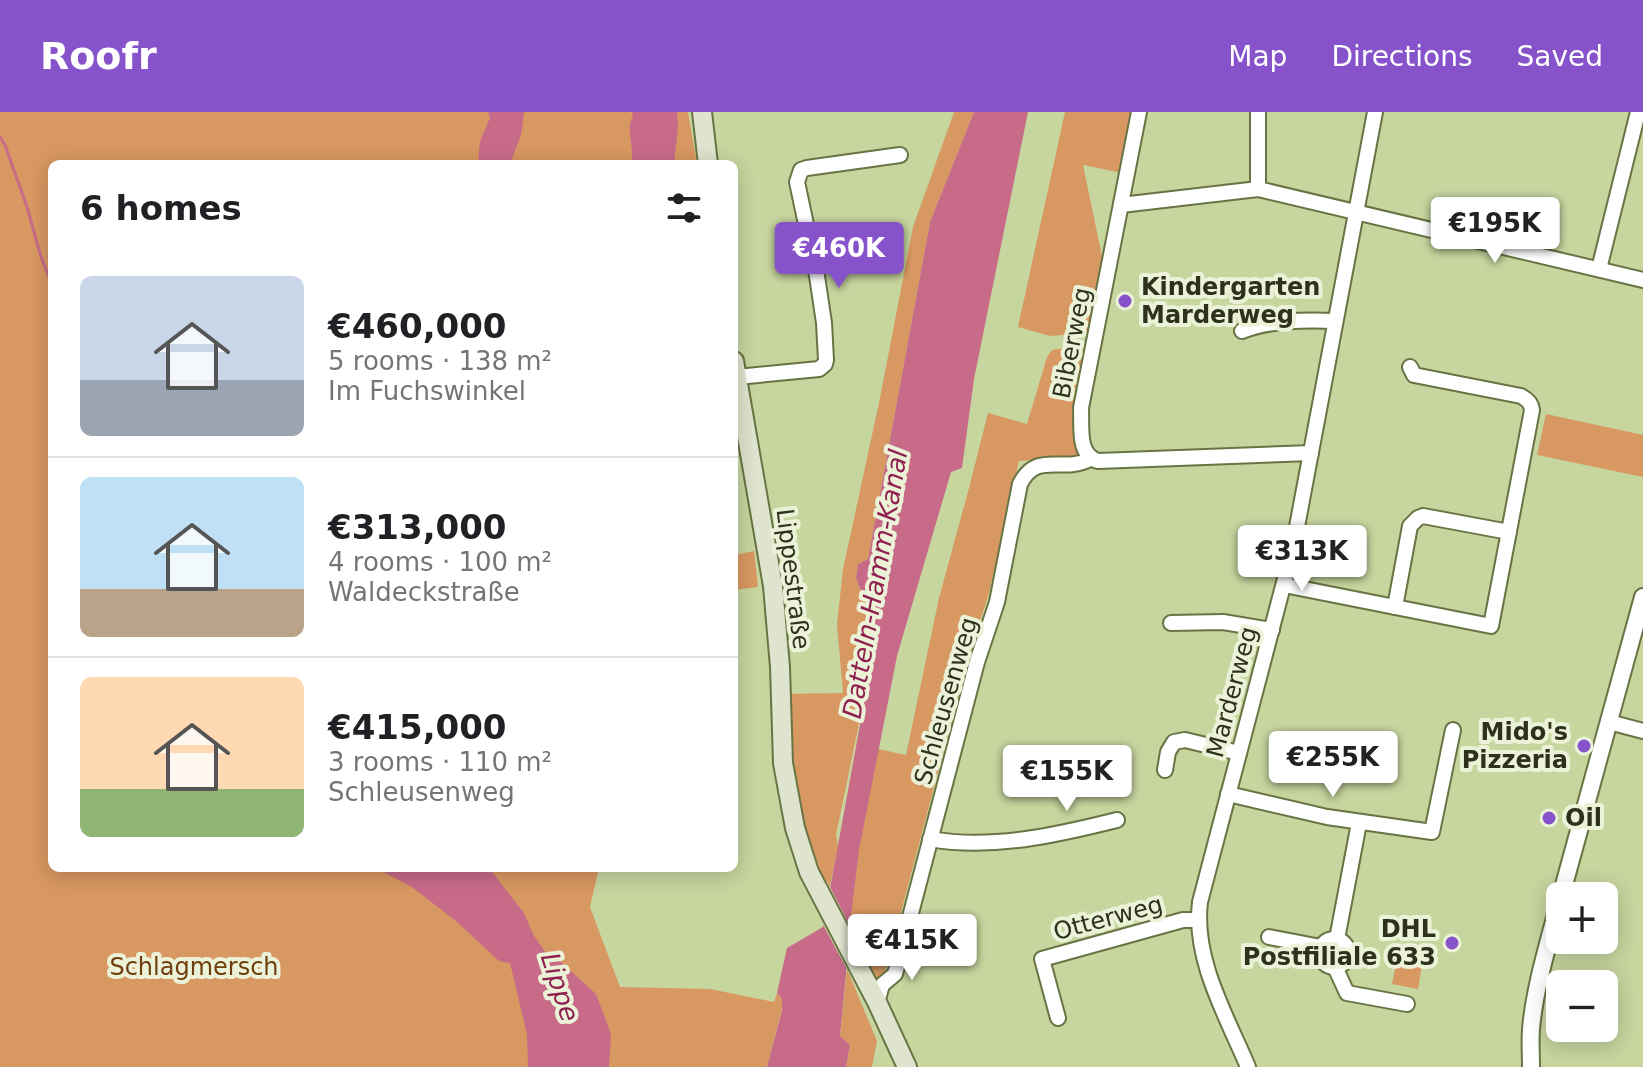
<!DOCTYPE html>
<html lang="en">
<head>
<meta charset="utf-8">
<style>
	:root { --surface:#fff; --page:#f6f6f6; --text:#202124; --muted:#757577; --line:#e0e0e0; --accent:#8653cb }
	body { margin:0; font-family:"DejaVu Sans",sans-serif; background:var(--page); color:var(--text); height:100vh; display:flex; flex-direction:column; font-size:30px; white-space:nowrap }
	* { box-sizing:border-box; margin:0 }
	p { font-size:26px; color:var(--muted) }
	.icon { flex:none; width:44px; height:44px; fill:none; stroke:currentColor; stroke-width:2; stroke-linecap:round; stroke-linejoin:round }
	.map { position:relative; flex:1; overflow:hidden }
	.panel { position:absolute; left:48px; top:48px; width:690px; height:712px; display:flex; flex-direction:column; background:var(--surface); border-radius:12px; box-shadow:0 4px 20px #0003 }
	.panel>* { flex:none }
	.controls { position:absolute; left:1546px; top:770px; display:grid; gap:16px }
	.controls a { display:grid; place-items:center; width:72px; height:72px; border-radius:12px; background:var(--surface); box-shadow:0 4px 20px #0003; font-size:40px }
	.price { position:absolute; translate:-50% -68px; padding:0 18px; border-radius:8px; background:#fff; color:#222; font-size:26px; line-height:52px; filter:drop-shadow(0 2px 4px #0008) }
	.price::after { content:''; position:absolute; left:50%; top:48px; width:24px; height:18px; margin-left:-12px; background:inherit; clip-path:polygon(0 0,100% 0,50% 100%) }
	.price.on { background:var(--accent); color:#fff }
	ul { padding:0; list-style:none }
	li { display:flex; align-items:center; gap:24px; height:200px; padding:0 32px }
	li+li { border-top:2px solid var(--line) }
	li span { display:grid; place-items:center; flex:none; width:224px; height:160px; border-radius:12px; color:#555 }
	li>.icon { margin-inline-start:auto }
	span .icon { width:96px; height:96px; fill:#fffc; stroke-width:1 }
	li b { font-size:34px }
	h2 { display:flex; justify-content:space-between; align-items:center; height:96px; padding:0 32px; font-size:34px }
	header { display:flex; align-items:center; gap:48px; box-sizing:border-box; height:112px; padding:0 40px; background:var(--accent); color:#fff }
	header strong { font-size:38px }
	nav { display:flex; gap:44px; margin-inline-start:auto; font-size:28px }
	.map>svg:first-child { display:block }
	.green { fill:#d89862 }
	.water { fill:#c76b89 }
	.pier { fill:#c7d59f }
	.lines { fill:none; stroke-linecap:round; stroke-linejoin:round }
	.stream { stroke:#c76b89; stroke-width:3 }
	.minor-casing { stroke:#687443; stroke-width:18 }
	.tertiary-casing { stroke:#687443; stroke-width:20 }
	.secondary-casing { stroke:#687443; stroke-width:22 }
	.minor { stroke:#fff; stroke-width:14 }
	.tertiary { stroke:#fff; stroke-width:16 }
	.secondary { stroke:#dfe4ce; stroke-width:18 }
	.poi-dot { fill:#8653cb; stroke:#ebf2d7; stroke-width:3 }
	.labels { text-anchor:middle; stroke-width:8; stroke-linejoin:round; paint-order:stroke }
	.poi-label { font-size:24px; font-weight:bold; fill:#2d321d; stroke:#ebf2d7; text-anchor:start }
	.street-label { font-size:24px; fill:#2d321d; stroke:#ebf2d7 }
	.park-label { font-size:24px; fill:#6f3e0c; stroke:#ebf2d7 }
	.water-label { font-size:26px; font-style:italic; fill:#8f204f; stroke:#ebf2d7 }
</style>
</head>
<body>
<header>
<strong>Roofr</strong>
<nav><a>Map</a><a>Directions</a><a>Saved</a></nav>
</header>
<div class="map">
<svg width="1643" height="955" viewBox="0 0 1643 955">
	<rect width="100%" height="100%" fill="#c7d59f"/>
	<!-- green -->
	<g class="green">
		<path d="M 0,0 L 688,0 L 697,52 L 52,52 L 52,756 L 599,756 L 590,795 L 620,875 L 710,877 L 774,890 L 777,881 L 782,887 L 783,892 L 767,955 L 0,955 Z"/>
		<path d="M 954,0 L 974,0 L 930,110 L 868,447 L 858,452 L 856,466 L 878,520 L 836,723 L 838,734 L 827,789 L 795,708 L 782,582 L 843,581 L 837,513 L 843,457 L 879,291 L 913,115 Z"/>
		<path d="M 1065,0 L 1133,0 L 1122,61 L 1083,53 L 1104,154 L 1091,221 L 1050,224 L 1018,215 Z"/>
		<path d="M 1079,234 L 1088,237 L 1077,296 L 1077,346 L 1019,349 L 989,481 L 967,550 L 887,853 L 883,863 L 876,867 L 864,840 L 849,832 C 850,766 866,701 878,637 L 906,643 L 939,486 L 969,376 L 988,301 L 1027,312 L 1047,245 L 1052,238 Z"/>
		<path d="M 1546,302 L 1643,323 L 1643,365 L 1537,343 Z"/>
		<path d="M 754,439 L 758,475 L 734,478 L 734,443 Z"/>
		<path d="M 1397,846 L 1422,852 L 1418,877 L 1392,872 Z"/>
		<path d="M 847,857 L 877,929 L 872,955 L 846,955 L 850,933 L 840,925 Z"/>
	</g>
	<!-- water -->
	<g class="water">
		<path d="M 488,0 L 524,0 L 521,23 L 510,52 L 478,52 L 480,29 L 490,6 Z"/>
		<path d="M 632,0 L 677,0 L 678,16 L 674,52 L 631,52 C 635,34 625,19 633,3 Z"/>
		<path d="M 974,0 L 1028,0 L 974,267 L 962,356 L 951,360 L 897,544 L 859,738 L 850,812 L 849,832 L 840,924 L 850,933 L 846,955 L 767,955 L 782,898 L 782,887 L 777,881 L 787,836 L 823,815 L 877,520 L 856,466 L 858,452 L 868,447 L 930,110 Z"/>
		<path d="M 376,756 L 489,756 L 524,801 L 534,824 L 549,845 L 561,850 L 596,882 L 611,922 L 609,955 L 528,955 L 527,922 L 510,851 L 499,849 L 457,810 L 412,775 Z"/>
	</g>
	<!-- pier -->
	<path class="pier" d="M 827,769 L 854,822 L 850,863 L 820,807 Z"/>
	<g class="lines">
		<!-- stream -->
		<path class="stream" d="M 0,25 L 5,33 L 27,95 L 41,145 L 52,172"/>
		<defs>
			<g id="minor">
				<path d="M 1139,0 L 1081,296 C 1082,314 1077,343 1098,349 L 1311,341"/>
				<path d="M 1258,77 L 1258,0"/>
				<path d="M 1121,93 L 1258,77 L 1643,168"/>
				<path d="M 1599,157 L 1638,0"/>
				<path d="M 1242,219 C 1270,208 1305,208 1335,209"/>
				<path d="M 737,265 L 819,257 L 825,252 L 826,248 L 824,211 L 817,164 L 797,70 L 801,58 L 807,56 L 900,43"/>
				<path d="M 1284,473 L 1491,514 L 1532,298 C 1531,291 1528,288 1521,284 L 1414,263 L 1410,255"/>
				<path d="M 1395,495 L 1410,414 L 1418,406 L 1423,404 L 1509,420"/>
				<path d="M 1171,511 L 1223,510 L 1272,518"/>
				<path d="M 1609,610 L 1643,619"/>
				<path d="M 1165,658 L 1168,640 L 1174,630 L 1185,628 L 1239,641"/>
				<path d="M 1228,682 L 1327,705 L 1432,720 L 1453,618"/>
				<path d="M 930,727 C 992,738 1057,723 1117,708"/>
				<path d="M 1269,825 L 1321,835"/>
				<circle cx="1334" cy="841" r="14"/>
				<path d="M 1337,827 L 1359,711"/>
				<path d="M 1335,855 L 1347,881 L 1407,892"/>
				<path d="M 877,890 L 882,873 L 895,862 L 977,550 L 997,490 L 1020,372 C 1037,338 1063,362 1090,347"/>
				<path d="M 1058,906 L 1042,847 L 1183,808 L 1198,808"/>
				<path d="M 1248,955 C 1226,903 1193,847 1200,790 L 1293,436 L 1375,0"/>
			</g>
			<g id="tertiary">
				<path d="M 1561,784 L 1643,485"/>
				<path d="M 1531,955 C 1531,942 1530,929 1531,917 C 1535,873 1549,830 1560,787"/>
			</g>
			<g id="secondary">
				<path d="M 702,0 L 708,52"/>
				<path d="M 734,249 L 773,474 L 780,555 L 783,651 L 795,716 L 809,760 L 877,890 L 907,955"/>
			</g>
		</defs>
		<!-- minor casing -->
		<use href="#minor" class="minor-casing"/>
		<!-- tertiary casing -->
		<use href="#tertiary" class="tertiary-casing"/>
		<!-- secondary casing -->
		<use href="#secondary" class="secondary-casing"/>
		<!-- minor -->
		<use href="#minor" class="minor"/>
		<!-- tertiary -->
		<use href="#tertiary" class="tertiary"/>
		<!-- secondary -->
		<use href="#secondary" class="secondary"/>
	</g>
	<!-- markers -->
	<g class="poi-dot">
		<circle cx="1125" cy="189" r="8"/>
		<circle cx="1584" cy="634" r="8"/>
		<circle cx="1549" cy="706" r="8"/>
		<circle cx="1452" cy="831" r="8"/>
	</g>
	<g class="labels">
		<!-- poi labels -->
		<g class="poi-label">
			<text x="1141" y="183">Kindergarten<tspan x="1141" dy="28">Marderweg</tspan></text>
			<text x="1568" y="628" text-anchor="end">Mido's<tspan x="1568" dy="28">Pizzeria</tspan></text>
			<text x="1565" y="714">Oil</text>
			<text x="1436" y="825" text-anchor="end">DHL<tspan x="1436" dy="28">Postfiliale 633</tspan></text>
		</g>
		<!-- street labels -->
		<g class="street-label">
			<text transform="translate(1072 231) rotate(-79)" y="8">Biberweg</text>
			<text transform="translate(793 467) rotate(83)" y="8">Lippestraße</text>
			<text transform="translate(1232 580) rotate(-75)" y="8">Marderweg</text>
			<text transform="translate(946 589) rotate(-74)" y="8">Schleusenweg</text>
			<text transform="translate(1108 806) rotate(-15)" y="8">Otterweg</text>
		</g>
		<!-- park labels -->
		<g class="park-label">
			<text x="194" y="863">Schlagmersch</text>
		</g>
		<!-- water labels -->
		<g class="water-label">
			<text transform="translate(875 472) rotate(-80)" y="9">Datteln-Hamm-Kanal</text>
			<text transform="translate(560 875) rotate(72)" y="9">Lippe</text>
		</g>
	</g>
</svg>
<div class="controls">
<a>+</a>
<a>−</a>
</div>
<b class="price" style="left:1495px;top:153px">€195K</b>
<b class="price on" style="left:839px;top:178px">€460K</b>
<b class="price" style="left:1302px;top:481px">€313K</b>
<b class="price" style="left:1333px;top:687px">€255K</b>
<b class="price" style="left:1067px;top:701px">€155K</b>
<b class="price" style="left:912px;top:870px">€415K</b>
<section class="panel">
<h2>6 homes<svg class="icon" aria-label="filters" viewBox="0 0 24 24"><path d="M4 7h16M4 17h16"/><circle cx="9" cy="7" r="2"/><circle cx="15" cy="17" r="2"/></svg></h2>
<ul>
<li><span style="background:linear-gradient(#c9d6e8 65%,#9aa5b1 0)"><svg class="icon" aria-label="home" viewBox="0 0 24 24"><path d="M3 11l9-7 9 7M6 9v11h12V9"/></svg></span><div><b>€460,000</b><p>5 rooms · 138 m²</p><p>Im Fuchswinkel</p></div></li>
<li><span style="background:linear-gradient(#bfe0f5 70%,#b9a48a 0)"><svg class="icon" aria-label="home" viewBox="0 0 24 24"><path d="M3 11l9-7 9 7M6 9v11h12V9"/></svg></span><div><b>€313,000</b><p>4 rooms · 100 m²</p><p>Waldeckstraße</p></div></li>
<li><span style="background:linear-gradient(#ffd9b3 70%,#8fb573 0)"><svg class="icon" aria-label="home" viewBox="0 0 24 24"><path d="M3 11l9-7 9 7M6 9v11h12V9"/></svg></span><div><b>€415,000</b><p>3 rooms · 110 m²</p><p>Schleusenweg</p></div></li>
</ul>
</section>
</div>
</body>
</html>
